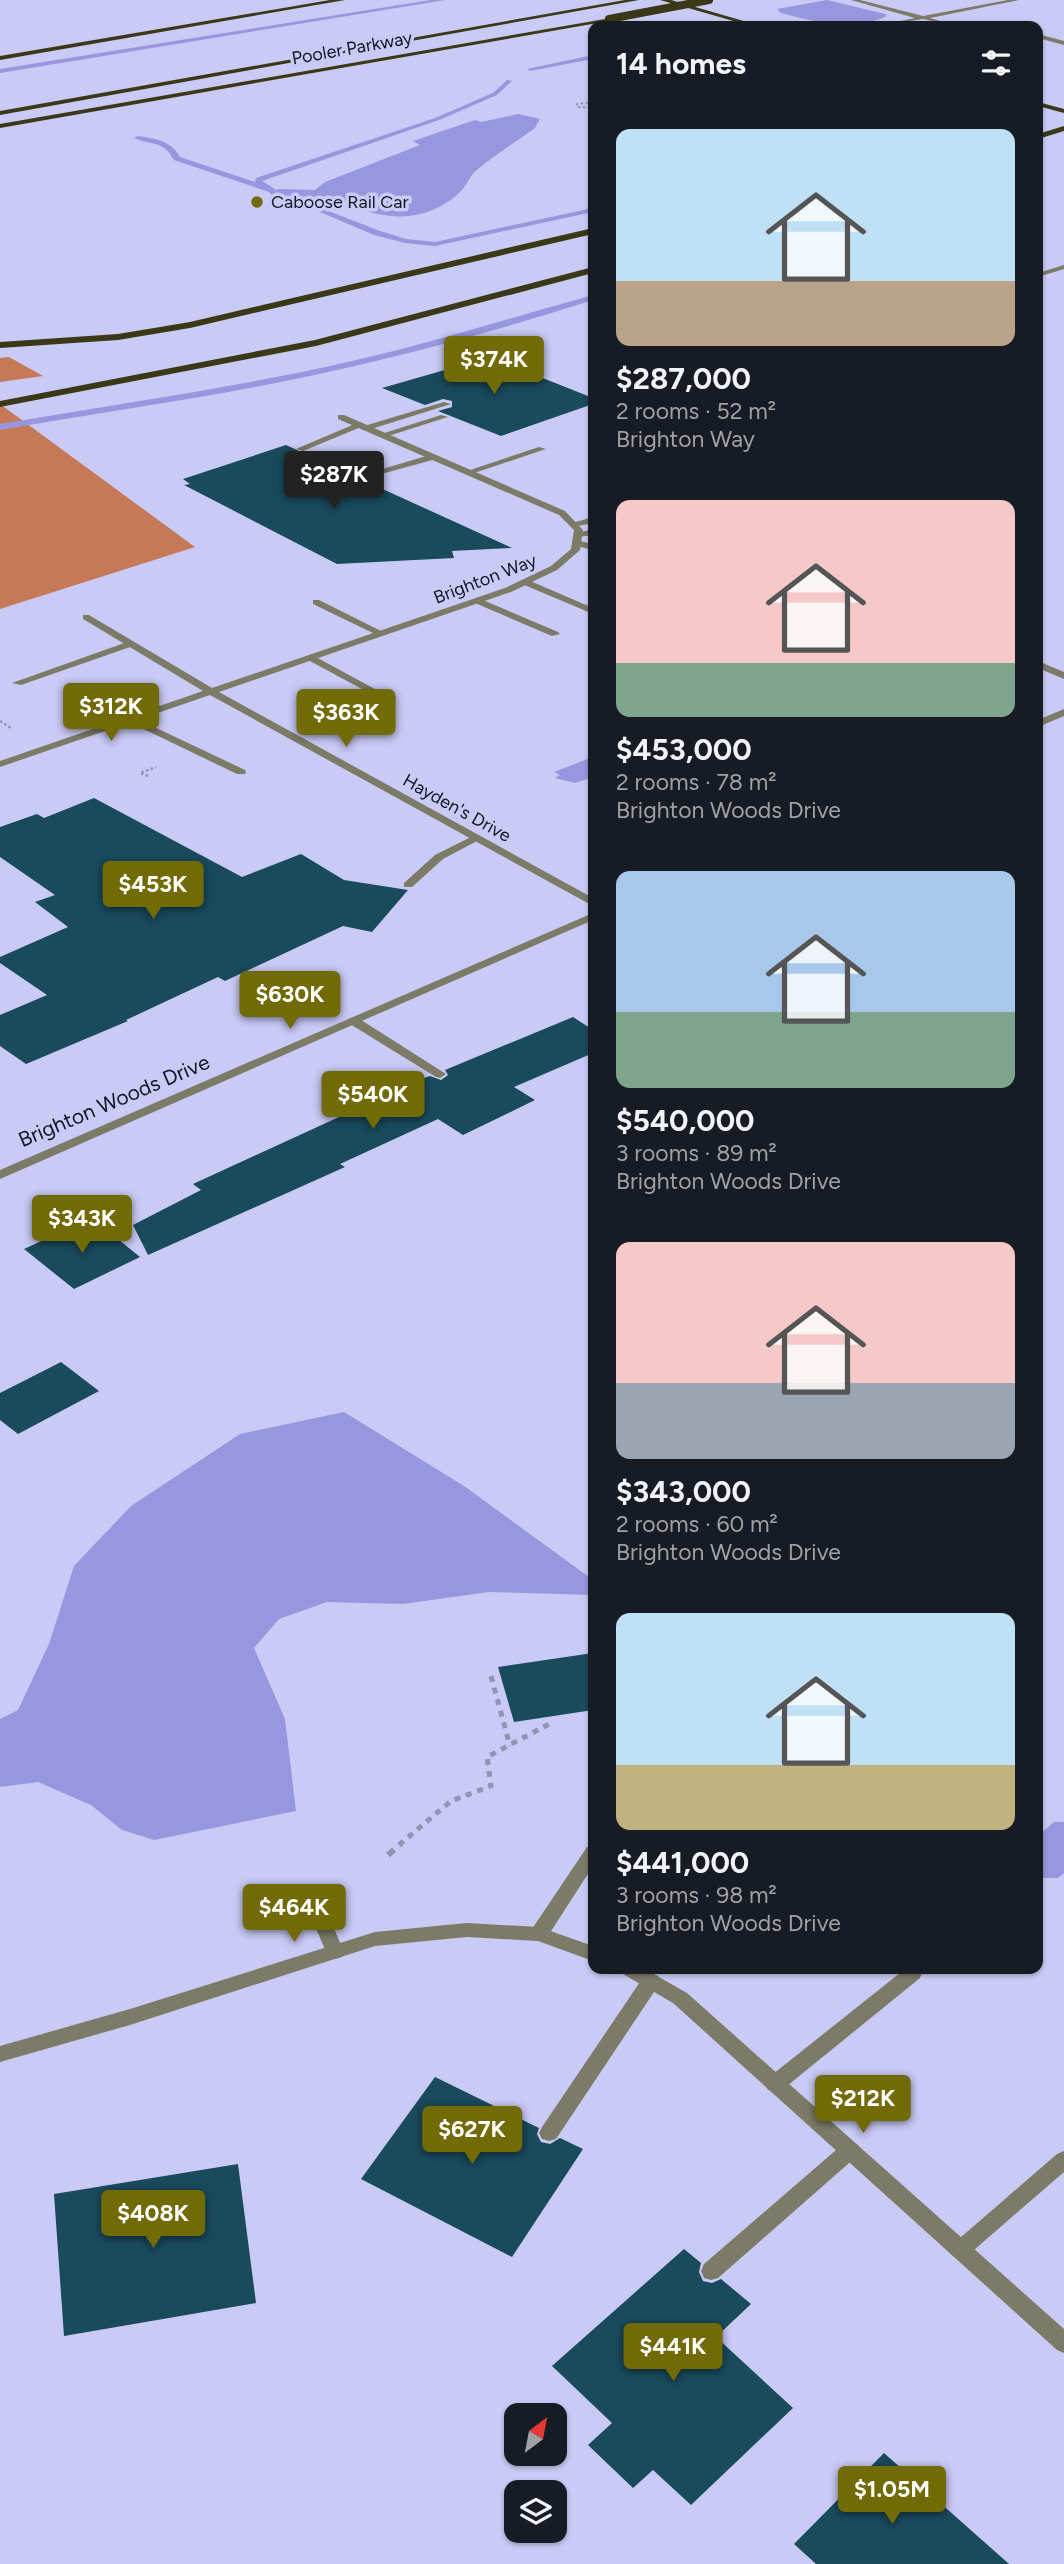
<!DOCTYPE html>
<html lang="en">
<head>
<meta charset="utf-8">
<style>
	:root { --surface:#171b24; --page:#20242c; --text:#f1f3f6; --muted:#9ea1a6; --accent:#726b05 }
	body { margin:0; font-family:Figtree,sans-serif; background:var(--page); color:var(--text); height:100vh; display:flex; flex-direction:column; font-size:26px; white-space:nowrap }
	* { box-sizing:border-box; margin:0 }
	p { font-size:23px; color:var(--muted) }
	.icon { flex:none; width:38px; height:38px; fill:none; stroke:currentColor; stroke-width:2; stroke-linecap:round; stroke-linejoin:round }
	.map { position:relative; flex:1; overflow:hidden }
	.drawer { position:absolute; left:588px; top:21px; width:455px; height:1953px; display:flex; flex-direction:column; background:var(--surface); border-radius:14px; box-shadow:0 2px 5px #0004 }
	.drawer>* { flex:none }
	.needle { width:46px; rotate:32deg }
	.fabs { position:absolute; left:504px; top:2403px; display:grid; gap:14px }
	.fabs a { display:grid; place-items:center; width:63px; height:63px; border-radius:14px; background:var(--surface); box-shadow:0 2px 5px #0004; font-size:35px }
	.price { position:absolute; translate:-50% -60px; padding:0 16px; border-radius:7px; background:var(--accent); color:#fff; font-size:23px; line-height:46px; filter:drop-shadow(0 2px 4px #0008) }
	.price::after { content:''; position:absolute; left:50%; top:42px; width:21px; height:16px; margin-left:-10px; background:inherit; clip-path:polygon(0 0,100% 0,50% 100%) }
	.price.selected { background:#222; color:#fff }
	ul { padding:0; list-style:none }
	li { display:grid; align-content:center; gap:14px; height:371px; padding:0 28px }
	li span { display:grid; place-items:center; height:217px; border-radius:14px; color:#555 }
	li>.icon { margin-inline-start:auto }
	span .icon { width:126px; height:126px; fill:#fffc; stroke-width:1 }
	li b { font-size:30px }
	h2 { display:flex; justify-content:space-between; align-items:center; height:84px; padding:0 28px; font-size:30px }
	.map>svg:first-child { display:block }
	.forest { fill:#c57956 }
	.water { fill:#9996e0 }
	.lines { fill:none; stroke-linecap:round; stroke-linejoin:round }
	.stream { fill:#9996e0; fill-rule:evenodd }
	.building { fill:#194b5d }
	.path-far3 { stroke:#9393b6; stroke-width:2; stroke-dasharray:2.5 2.5; stroke-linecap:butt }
	.path-far2 { stroke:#9393b6; stroke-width:2.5; stroke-dasharray:2.5 2.5; stroke-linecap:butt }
	.path-far1 { stroke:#9393b6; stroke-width:5; stroke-dasharray:6 6; stroke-linecap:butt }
	.path { stroke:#9393b6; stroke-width:6; stroke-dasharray:8 8; stroke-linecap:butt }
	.lane { fill:#7c7b68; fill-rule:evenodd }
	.street { fill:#7c7b68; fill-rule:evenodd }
	.primary { fill:#3a3816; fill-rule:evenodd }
	.primary-bridge { stroke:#3a3816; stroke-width:8 }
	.poi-dot { fill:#726b05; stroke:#c9caf5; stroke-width:2.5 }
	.labels { text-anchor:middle; stroke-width:7; stroke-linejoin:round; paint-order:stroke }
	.far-street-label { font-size:18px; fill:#151524; stroke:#c9caf5 }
	.far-poi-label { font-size:18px; fill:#151524; stroke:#c9caf5; text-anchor:start }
	.street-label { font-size:21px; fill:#151524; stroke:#c9caf5 }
</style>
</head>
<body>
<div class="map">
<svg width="1064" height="2564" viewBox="0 0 1064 2564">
	<rect width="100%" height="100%" fill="#c9caf5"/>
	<!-- forest -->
	<g class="forest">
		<path d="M 9,357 L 43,376 L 0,382 L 0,358 Z"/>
		<path d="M 0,404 L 195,547 L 0,609 Z"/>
	</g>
	<!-- water -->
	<g class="water">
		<path d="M 827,0 L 885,14 L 887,16 C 852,32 815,22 781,13 L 777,9 Z"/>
		<path d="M 518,114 L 540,119 L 535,128 C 516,142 496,154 478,169 C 470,175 468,183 462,190 C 440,213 409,221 378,214 C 354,209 325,191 301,199 L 316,207 C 302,206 278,204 269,192 L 279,189 L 315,190 L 325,182 L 420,145 L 413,141 L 475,120 L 481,122 Z"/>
		<path d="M 593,757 L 593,777 L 575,783 L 555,778 L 560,775 L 554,772 Z"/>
		<path d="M 344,1412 L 464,1486 L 593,1580 L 593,1595 L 489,1592 L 403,1604 L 327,1602 L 279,1619 L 254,1648 L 285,1719 L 296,1811 L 154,1840 L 122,1830 L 91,1805 L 38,1782 L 0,1787 L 0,1719 L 18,1710 L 49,1644 L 74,1566 L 131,1506 L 240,1434 Z"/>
		<path d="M 1054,1822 L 1064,1822 L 1064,1873 L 1058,1878 L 1038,1878 L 1038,1836 Z"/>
	</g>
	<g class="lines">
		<!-- stream -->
		<g class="stream">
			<path d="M 431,0 L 445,0 L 0,73 L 0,69 Z"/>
			<path d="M 593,55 L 593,59 L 530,71 L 527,69 Z"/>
			<path d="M 507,80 L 512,81 L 497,95 L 439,120 L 262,181 L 275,189 L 272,193 L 174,160 C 162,139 152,146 134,138 L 138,136 C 156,139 170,140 180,157 L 255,182 L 256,178 L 435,118 L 493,93 Z"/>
			<path d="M 313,205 L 380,231 L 406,239 L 435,242 L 593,208 L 593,212 L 435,246 L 405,243 L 374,235 L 313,209 Z"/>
			<path d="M 593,295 L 593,300 C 500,330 406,355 310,376 C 207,398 103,412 0,430 L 0,424 C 117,404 235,388 352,361 C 433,343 512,317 593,295 Z"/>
		</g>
	</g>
	<!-- building -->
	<g class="building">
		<path d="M 490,357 L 593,398 L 593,404 L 501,436 L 438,411 L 452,407 L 452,401 L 443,399 L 425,405 L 382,388 Z"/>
		<path d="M 286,445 L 352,475 L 349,479 L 354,483 L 365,481 L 512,548 L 452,551 L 454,558 L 337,564 L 184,485 L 190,484 L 183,479 Z"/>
		<path d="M 94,798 L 242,877 L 301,854 L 344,880 L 408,890 L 372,932 L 343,926 L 225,981 L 218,977 L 126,1020 L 128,1021 L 26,1064 L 0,1046 L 0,1015 L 47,995 L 0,963 L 0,957 L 68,927 L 35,902 L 55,895 L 0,857 L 0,827 L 37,814 L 44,818 Z"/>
		<path d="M 573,1017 L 593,1030 L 593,1053 L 514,1087 L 535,1100 L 463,1135 L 438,1119 L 340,1164 L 345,1167 L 148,1255 L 133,1225 L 201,1190 L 193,1184 L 424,1078 L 430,1076 L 441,1080 L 448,1075 L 445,1070 Z"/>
		<path d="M 97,1222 L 140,1257 L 74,1289 L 24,1249 L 65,1230 L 71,1235 Z"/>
		<path d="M 61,1362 L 99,1391 L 18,1434 L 0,1420 L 0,1393 Z"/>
		<path d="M 593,1653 L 593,1710 L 514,1722 L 498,1667 Z"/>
		<path d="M 435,2077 L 539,2128 L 537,2134 L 541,2142 L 550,2144 L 560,2138 L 583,2149 L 512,2257 L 361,2179 Z"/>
		<path d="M 238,2164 L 256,2303 L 64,2336 L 54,2194 Z"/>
		<path d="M 684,2249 L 701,2263 L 699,2272 L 703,2281 L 712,2283 L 721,2279 L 751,2304 L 716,2337 L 793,2408 L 691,2505 L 653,2470 L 633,2488 L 588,2445 L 612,2423 L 552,2366 Z"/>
		<path d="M 884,2453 L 1009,2564 L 816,2564 L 794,2544 Z"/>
	</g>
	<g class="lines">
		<!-- path-far3 -->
		<g class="path-far3">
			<path d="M 590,102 L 593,94"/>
			<path d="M 593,102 L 577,104 L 577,107 L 593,108"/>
		</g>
		<!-- path-far2 -->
		<g class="path-far2">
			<path d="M 0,721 L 11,728"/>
			<path d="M 148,776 L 140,773 L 156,767"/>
		</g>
		<!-- path-far1 -->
		<g class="path-far1">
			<path d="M 491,1676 L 510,1746"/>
			<path d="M 399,1845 L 451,1801 L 491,1786 L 487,1757 L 549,1724"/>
		</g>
		<!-- path -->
		<path class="path" d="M 388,1855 L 401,1844"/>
		<!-- lane -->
		<g class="lane">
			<path d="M 851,0 L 860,0 L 923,16 L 1008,0 L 1019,0 L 930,18 L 957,26 L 923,19 L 877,26 L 915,18 Z"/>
			<path d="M 990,24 L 1002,26 L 987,26 Z"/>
			<path d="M 1038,34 L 1064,41 L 1064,45 L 1038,38 Z"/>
			<path d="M 1064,265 L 1064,269 L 1038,277 L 1038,273 Z"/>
			<path d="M 444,402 L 451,404 L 368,430 L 362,430 L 361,427 L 303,451 L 296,449 L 357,423 L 363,423 L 364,426 Z"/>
			<path d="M 441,415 L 448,417 L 385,437 L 378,435 Z"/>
			<path d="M 539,447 L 546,449 L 471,474 L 464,472 Z"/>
			<path d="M 433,454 L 436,455 L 436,459 L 356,481 L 352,478 Z"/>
			<path d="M 593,517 L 593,523 L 573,527 L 569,524 Z"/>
			<path d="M 593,529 L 593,535 L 578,537 L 574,534 Z"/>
			<path d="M 576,540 L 593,544 L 593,550 L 573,545 L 572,543 Z"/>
			<path d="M 522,580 L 528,580 L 593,608 L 593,614 L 522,584 Z"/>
			<path d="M 478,598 L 558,632 L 560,634 L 552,636 L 475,603 L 473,601 Z"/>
			<path d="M 313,600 L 319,600 L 387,634 L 379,636 L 313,604 Z"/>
			<path d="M 130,641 L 135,644 L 133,646 L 21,685 L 12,683 Z"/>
			<path d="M 308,656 L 314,656 L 384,694 L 375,696 L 308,660 Z"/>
			<path d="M 1038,661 L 1064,672 L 1064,679 L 1038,668 Z"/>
			<path d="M 131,716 L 245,770 L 246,772 L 245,774 L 237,774 L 127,721 L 127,717 Z"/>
			<path d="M 475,835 L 480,838 L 479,840 L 443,859 L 412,887 L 404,887 L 404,883 L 435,855 Z"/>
			<path d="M 354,1017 L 358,1018 L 446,1074 L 440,1078 L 436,1077 L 350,1024 L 348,1021 L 350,1018 Z"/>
			<path d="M 593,1845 L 593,1866 L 546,1939 L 539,1941 L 532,1939 L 530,1934 L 532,1929 L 587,1847 Z"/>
			<path d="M 321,1912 L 327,1914 L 330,1919 L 344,1952 L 342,1957 L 335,1959 L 328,1957 L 326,1952 L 312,1919 L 315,1914 Z"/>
			<path d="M 905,1969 L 920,1969 L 922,1973 L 920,1978 L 782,2090 L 775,2092 L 768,2090 L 765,2084 L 768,2078 Z"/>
			<path d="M 651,1973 L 658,1976 L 660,1981 L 658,1986 L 556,2139 L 549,2141 L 542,2139 L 539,2133 L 542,2127 L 644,1976 Z"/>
			<path d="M 850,2142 L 857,2144 L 860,2150 L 857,2156 L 718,2278 L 711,2280 L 704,2278 L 701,2271 L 704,2264 L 843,2144 Z"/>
			<path d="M 1064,2151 L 1064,2172 L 967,2256 L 960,2259 L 953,2256 L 950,2250 L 953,2244 L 1057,2154 Z"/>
		</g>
		<!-- street -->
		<g class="street">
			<path d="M 338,415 L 344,415 L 565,511 L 583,530 L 580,550 L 557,570 L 511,592 L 219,692 L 593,898 L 593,906 L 210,695 L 0,767 L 0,761 L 203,691 L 83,619 L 83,615 L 89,615 L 212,688 L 505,588 L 551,566 L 571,549 L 574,530 L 559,515 L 338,419 Z"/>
			<path d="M 1064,709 L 1064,716 L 1038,727 L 1038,720 Z"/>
			<path d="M 593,913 L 593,920 L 0,1179 L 0,1170 Z"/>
			<path d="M 467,1923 L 539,1927 L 593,1946 L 593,1961 L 538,1941 L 467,1937 L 375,1946 L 130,2025 L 0,2062 L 0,2046 L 130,2009 L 375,1932 Z"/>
			<path d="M 621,1969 L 645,1969 L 687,1993 L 1064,2329 L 1064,2353 L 1057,2350 L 673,2003 L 623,1974 Z"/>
		</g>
		<!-- primary -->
		<g class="primary">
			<path d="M 330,0 L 345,0 L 0,60 L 0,56 Z"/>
			<path d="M 625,0 L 639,0 L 0,115 L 0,111 Z"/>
			<path d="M 660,0 L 671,0 L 761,26 L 751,26 Z"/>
			<path d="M 611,18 L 609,21 L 0,128 L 0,124 Z"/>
			<path d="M 1038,102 L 1064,109 L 1064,113 L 1038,106 Z"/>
			<path d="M 1064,126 L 1064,131 L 1038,139 L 1038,134 Z"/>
			<path d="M 593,228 L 593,234 L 190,328 L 118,340 L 0,348 L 0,342 L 118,334 L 190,322 Z"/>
			<path d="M 593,267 L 593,273 L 316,346 L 0,407 L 0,401 L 315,340 Z"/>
		</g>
		<!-- primary-bridge -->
		<path class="primary-bridge" d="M 609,19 L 709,0"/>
	</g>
	<!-- markers -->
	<circle class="poi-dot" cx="257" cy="202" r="7"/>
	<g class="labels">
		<!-- far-street labels -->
		<g class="far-street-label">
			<text transform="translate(352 48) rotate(-10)" y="6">Pooler Parkway</text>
			<text transform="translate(485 579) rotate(-21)" y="6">Brighton Way</text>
			<text transform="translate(457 808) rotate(29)" y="6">Hayden's Drive</text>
		</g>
		<!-- far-poi labels -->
		<g class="far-poi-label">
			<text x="271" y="208">Caboose Rail Car</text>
		</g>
		<!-- street labels -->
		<g class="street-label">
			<text transform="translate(114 1101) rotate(-23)" y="7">Brighton Woods Drive</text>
		</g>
	</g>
</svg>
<div class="fabs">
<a><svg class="needle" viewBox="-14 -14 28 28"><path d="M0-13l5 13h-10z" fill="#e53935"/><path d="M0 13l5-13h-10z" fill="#9ea1a6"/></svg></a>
<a><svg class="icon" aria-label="layers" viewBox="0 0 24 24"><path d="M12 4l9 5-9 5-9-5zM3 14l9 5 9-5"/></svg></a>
</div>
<b class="price" style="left:494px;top:396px">$374K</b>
<b class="price selected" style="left:334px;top:511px">$287K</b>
<b class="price" style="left:111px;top:743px">$312K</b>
<b class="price" style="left:346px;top:749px">$363K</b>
<b class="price" style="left:153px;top:921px">$453K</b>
<b class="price" style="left:290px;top:1031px">$630K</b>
<b class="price" style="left:373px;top:1131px">$540K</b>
<b class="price" style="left:82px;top:1255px">$343K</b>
<b class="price" style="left:294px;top:1944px">$464K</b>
<b class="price" style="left:863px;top:2135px">$212K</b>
<b class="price" style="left:472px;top:2166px">$627K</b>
<b class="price" style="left:153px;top:2250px">$408K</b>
<b class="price" style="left:673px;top:2383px">$441K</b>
<b class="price" style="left:892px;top:2526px">$1.05M</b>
<section class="drawer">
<h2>14 homes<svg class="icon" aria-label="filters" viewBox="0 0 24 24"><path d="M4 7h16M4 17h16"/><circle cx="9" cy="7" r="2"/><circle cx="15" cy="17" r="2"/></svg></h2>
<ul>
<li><span style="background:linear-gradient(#bfe0f5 70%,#b9a48a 0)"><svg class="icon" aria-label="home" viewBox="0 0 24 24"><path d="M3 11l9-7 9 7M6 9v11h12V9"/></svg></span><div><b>$287,000</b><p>2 rooms · 52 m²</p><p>Brighton Way</p></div></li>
<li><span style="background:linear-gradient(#f6c9c9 75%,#7fa58c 0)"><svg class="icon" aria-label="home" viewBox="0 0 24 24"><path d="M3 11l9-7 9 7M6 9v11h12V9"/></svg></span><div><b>$453,000</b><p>2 rooms · 78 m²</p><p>Brighton Woods Drive</p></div></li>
<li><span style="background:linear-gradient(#a9c7e8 65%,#7fa58c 0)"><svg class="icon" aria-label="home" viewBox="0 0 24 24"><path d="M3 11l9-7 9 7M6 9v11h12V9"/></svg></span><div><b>$540,000</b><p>3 rooms · 89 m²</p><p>Brighton Woods Drive</p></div></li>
<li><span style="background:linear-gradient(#f6c9c9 65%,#9aa5b1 0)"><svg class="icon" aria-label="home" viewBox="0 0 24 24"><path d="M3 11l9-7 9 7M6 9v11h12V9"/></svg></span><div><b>$343,000</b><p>2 rooms · 60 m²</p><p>Brighton Woods Drive</p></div></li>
<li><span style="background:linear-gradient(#bfe0f5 70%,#c2b280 0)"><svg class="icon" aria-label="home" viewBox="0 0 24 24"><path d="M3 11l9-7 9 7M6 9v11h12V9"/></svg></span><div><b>$441,000</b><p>3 rooms · 98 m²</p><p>Brighton Woods Drive</p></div></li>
</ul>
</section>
</div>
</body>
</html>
